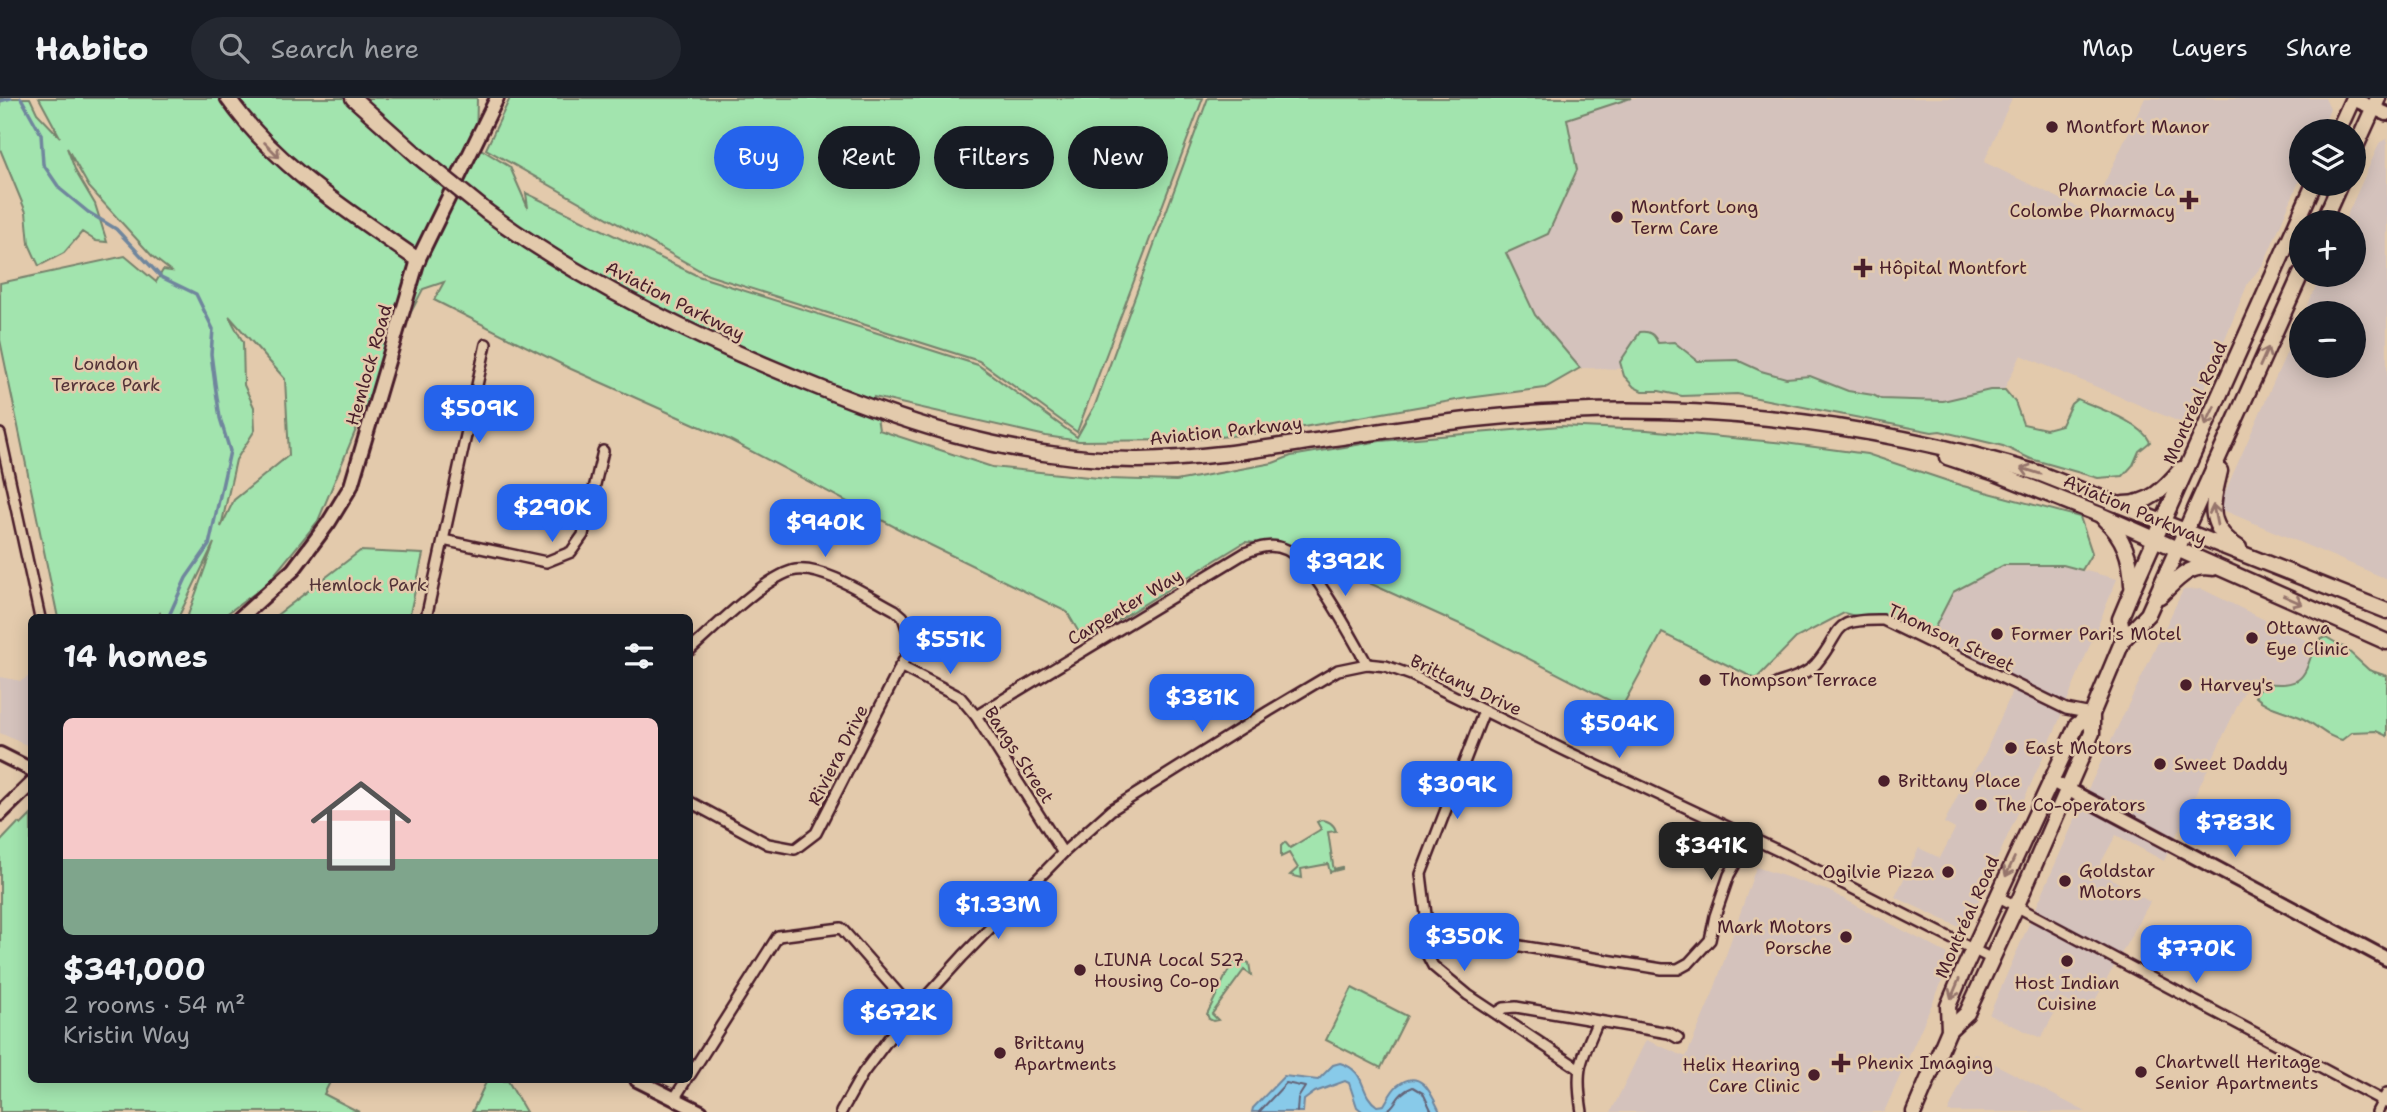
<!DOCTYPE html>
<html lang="en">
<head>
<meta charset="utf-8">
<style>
	:root { --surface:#171b24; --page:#242831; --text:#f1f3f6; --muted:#9ea1a6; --line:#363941; --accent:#2563eb }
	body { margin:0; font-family:"Shantell Sans",sans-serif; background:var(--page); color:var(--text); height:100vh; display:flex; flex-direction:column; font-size:26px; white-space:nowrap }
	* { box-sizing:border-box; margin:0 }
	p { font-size:23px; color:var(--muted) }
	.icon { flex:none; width:38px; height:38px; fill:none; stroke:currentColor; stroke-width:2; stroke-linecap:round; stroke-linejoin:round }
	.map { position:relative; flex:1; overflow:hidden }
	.side { position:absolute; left:28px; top:516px; width:665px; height:469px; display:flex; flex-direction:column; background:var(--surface); border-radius:10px; box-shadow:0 4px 18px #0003 }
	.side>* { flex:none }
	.top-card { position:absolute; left:714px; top:28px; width:665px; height:63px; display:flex; gap:14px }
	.fabs { position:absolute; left:2289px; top:21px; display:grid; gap:14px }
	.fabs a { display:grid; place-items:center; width:77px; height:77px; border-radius:50%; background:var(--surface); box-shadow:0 4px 18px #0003; font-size:35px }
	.price { position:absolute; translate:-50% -60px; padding:0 16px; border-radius:14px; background:var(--accent); color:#fff; font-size:23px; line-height:46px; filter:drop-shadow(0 2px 4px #0008) }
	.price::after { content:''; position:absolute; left:50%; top:42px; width:21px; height:16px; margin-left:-10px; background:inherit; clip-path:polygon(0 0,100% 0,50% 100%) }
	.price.on { background:#222; color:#fff }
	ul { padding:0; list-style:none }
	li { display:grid; align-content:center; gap:14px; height:371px; padding:0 35px }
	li+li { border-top:2px solid var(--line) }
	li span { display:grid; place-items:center; height:217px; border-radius:10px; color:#555 }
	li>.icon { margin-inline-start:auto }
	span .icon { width:126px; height:126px; fill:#fffc; stroke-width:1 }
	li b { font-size:30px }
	h2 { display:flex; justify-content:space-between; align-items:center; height:84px; padding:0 35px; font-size:30px }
	.pill { padding:0 24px; border-radius:32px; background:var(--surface); box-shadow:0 4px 18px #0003; font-size:24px; line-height:63px }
	.pill.on { background:var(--accent); color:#fff }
	header { display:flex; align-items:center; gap:42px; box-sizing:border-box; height:98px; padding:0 35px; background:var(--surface); border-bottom:2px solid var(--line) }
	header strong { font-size:33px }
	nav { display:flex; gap:38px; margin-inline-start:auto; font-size:24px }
	.search { width:490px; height:63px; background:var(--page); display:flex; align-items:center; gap:18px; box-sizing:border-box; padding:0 24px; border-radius:38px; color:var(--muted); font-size:26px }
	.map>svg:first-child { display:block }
	.built { fill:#d4c2bc }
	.green { fill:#a2e4ae; stroke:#76826c; stroke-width:2; fill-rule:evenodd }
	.water { fill:#88cae9; stroke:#6f869d; stroke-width:2 }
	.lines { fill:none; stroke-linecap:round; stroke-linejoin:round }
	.shore { stroke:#636377; stroke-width:2 }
	.stream { stroke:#6f869d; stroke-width:3.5 }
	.minor-casing { stroke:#4a1f2b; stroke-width:14 }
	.tertiary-casing { stroke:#4a1f2b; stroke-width:18 }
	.secondary-casing { stroke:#4a1f2b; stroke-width:18 }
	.primary-casing { stroke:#4a1f2b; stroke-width:19 }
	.minor { stroke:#e3caac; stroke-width:9 }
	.tertiary { stroke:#e3caac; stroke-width:12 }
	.secondary { stroke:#e3caac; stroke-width:12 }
	.primary { stroke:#e3caac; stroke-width:14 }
	.primary-bridge-casing { stroke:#4a1f2b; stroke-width:19; stroke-linecap:butt }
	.primary-bridge { stroke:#e3caac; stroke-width:14 }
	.oneway { stroke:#96746c }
	.poi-dot { fill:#4a1f2b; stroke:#e3caac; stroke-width:2.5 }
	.labels { text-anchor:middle; stroke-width:5; stroke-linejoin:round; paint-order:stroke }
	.poi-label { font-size:18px; fill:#4a1f2b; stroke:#e3caac; text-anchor:start }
	.street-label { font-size:18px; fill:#4a1f2b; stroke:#e3caac }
	.park-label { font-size:18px; fill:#533338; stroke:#e3caac }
</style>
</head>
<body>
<header>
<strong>Habito</strong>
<div class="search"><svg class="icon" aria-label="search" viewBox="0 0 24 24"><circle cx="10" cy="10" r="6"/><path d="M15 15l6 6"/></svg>Search here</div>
<nav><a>Map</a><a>Layers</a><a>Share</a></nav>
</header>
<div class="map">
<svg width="2387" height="1014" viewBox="0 0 2387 1014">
	<rect width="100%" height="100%" fill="#e3caac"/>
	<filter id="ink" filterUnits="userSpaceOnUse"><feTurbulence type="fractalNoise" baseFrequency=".0143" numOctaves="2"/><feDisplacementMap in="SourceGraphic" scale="14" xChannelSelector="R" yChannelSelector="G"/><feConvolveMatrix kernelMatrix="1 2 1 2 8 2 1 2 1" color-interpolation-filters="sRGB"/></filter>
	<g filter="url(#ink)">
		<!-- built -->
		<g class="built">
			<path d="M 1631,0 L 2012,0 L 1984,64 L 2090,115 L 2145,0 L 2325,0 L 2330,11 L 2321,33 L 2301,33 L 2301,79 L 2264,165 L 2248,185 L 2189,328 L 2021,257 L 1989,322 L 1632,271 L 1580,270 L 1535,217 L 1505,155 L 1548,136 L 1577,72 L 1567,21 Z"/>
			<path d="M 2387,41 L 2387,481 L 2218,410 L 2301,222 L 2301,268 L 2354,268 L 2354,215 L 2304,215 L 2321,177 L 2354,177 L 2354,124 L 2344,124 L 2380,44 Z"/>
			<path d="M 2004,467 L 2063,467 L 2117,481 L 2056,630 L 1968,826 L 1959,829 L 1895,799 L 1919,750 L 1940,760 L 1955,731 L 1944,725 L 1963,687 L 1982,662 L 2009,601 L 2015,581 L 1929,541 L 1953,494 Z"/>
			<path d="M 2202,491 L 2318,548 L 2296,597 L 2251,579 L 2164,763 L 2116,737 L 2097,772 L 2150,804 L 2088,915 L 2062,901 L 2041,940 L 1989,917 L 2090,687 L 2183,492 Z"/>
			<path d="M 31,577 L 31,649 L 0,635 L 0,579 L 21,583 Z"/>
			<path d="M 1756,769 L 1829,793 L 1946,855 L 1949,868 L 1884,1014 L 1611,1014 L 1646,942 L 1686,959 L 1713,895 Z"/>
			<path d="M 1974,955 L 2084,1013 L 2086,1014 L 1948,1014 Z"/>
		</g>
		<!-- green -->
		<g class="green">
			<path d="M 0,0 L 30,0 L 37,15 L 60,39 L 39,0 L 477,0 L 476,48 L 510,69 L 528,110 L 526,95 L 698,178 L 978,267 L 1077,339 L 1095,307 L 1208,0 L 1631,0 L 1567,21 L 1577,72 L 1548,136 L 1506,155 L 1535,217 L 1580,270 L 1545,290 L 1468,300 L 1275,334 L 1185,342 L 1079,343 L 1046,338 L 874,299 L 879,332 L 992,369 L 1108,381 L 1176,383 L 1273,365 L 1291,358 L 1380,343 L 1560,328 L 1647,332 L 1785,345 L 1867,356 L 1963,388 L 2080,419 L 2092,455 L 2082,472 L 2063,467 L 2004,467 L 1953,494 L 1929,541 L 1913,523 L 1863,520 L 1844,515 L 1796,540 L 1756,581 L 1662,535 L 1622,609 L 1473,532 L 1367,484 L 1324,476 L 1294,448 L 1245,444 L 1084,543 L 1067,514 L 912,438 L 728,341 L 571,271 L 434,202 L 444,184 L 423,191 L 379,276 L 318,423 L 266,487 L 221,520 L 187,520 L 214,445 L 178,520 L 162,520 L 160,515 L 157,520 L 58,520 L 0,242 L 0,185 L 125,158 L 156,184 L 163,172 L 171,173 L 153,159 L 89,89 L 67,50 L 76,74 L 95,106 L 107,144 L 96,143 L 82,134 L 64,155 L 39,168 L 29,146 L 26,114 L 0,51 ZM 229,218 L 285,281 L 289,357 L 234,402 L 221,429 L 236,362 L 255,332 L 254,309 L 244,287 L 243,244 Z"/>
			<path d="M 510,0 L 1203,0 L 1077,334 L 979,263 L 708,177 L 486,51 Z"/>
			<path d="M 1640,234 C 1650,233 1654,236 1658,245 L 1674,244 L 1698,263 L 1737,262 L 1761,273 L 1786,280 L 1810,278 L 1848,293 L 1873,297 L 1881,301 L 1943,303 L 1990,292 L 2005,292 L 2015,304 L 2023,326 L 2046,331 L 2061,327 L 2071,306 L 2077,301 C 2098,310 2141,324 2150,344 L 2139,353 L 2133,367 L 2123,378 L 2098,380 L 2031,361 L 2003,348 L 1940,333 L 1932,334 L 1737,296 L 1682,298 L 1659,293 L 1642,293 L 1634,289 L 1624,278 L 1620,264 Z"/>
			<path d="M 360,453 L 423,456 L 409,520 L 273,520 Z"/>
			<path d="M 2326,539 L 2345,550 L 2369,572 L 2387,578 L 2387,638 L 2376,633 L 2352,634 L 2342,642 C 2326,639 2317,627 2302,620 C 2286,612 2268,611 2255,598 L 2263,585 C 2305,589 2303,581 2316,544 Z"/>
			<path d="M 31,717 L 32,982 L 331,982 L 324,996 L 359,1014 L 0,1014 L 0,744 L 18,725 L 21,727 Z"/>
			<path d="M 1321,722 C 1328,722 1334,726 1336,733 L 1328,734 L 1333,767 L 1334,771 L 1342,769 L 1342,771 L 1330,774 L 1328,766 L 1301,771 L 1302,780 L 1290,777 L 1298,770 L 1289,755 L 1281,759 L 1281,748 L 1285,744 L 1290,750 L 1318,733 L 1321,731 L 1317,724 Z"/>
			<path d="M 1240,861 L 1249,865 L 1251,877 L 1244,872 L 1212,916 L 1218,922 L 1213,923 L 1209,921 L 1207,916 L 1232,865 Z"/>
			<path d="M 1352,890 L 1407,918 L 1381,970 L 1326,942 Z"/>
			<path d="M 487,982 L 508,983 L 526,1014 L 472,1014 Z"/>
		</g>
		<!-- water -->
		<path class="water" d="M 1340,965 C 1368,973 1358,995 1377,1008 L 1384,1007 C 1388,1001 1392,992 1397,988 C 1421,968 1432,997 1440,1014 L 1363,1014 L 1357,1009 L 1349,985 L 1345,983 L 1315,994 L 1304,1002 L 1303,1014 L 1252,1014 L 1253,1010 L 1284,978 L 1318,982 L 1333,967 Z"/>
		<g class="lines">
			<!-- shore -->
			<g class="shore">
				<path d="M 1259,1014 L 1286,985 L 1305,989 L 1298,1000 L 1297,1014"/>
				<path d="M 1383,1014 C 1398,1009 1394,996 1413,989 L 1423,995 L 1432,1014"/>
			</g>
			<!-- stream -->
			<g class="stream">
				<path d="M 21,0 L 41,36 L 43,66 L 60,91 L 88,114 L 116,131 L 161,179 L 196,196 L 213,231 L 211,256 L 215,286 L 220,320 L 230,353 L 209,447 L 186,480 L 168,520"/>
				<path d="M 0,3 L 11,0"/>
			</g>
			<defs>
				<g id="minor">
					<path d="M 0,336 L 40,520"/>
					<path d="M 443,442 L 546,464 L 571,454 L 583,437 L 603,353"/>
					<path d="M 426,520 L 486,246"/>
					<path d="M 690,552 C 713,531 768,476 796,472 C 824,468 870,499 895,512 L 903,519 L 912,546 L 816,735 L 795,751 L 768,746 L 690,704"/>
					<path d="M 900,568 L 960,599 L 976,618 L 1063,755"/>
					<path d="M 1776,586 C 1790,581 1806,577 1816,566 C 1845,532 1828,521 1883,522 L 2066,611 L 2092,616"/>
					<path d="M 1484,613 L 1421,776 L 1428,833 L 1425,853 L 1433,868 L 1468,897 L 1578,970"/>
					<path d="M 976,618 L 1245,455 C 1259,449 1272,445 1287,452 C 1313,465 1351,538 1367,566"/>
					<path d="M 1997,798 L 2387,1005"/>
					<path d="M 1428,833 L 1662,871 L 1678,871 L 1689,865 L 1710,842 L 1715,818 L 1729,777 L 1750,740"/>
					<path d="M 1496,915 L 1504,910 L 1516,909 L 1669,935 L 1678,940"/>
					<path d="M 690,977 L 778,838 L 841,830 L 913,912"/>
					<path d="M 674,1001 L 686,982"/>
					<path d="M 841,1014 L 863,975 L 893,935 L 963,858 L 1063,755 L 1111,712 L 1269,613 L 1338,572 L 1367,566 L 1386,568 L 1411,577 L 1568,654 L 1781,754 L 1992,861"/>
					<path d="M 1582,1014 C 1575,970 1580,965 1597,925"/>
					<path d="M 2377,1014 L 2387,995"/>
				</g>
				<g id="tertiary">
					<path d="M 2353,1 L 2387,16"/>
					<path d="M 240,520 L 293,472 L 329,424 L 351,388 L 418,162 L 497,0"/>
					<path d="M 0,656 L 32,672"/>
					<path d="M 2050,682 L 2387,861"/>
				</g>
				<g id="secondary">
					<path d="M 0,716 L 32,685"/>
					<path d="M 637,982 L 701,1014"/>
				</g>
				<g id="primary">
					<path d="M 228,0 C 276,69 350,114 418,162"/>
					<path d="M 353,0 L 419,59"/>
					<path d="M 2338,33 L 2353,0"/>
					<path d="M 2354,53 L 2378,0"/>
					<path d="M 487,114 C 577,180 676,230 779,273 C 894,322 1012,363 1139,362 C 1194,361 1247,353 1301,345 C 1363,336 1424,326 1486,320 C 1672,300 1863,321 2041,376 L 2387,513"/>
					<path d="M 2323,124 L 2340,86"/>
					<path d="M 1947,359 L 1995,375 L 2098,416 L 2387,544"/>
					<path d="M 2220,373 C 2212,407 2205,428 2239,450"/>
					<path d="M 2123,406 C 2150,406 2164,391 2181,371"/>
					<path d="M 2104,421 C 2124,439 2131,460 2132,487"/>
					<path d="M 2160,498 C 2177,482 2189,465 2213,470"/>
					<path d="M 2123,542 L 2120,521 L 2133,490 L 2314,86"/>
					<path d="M 1949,932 L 1967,915 L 2017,807 L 2092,635 L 2092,616 L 2123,542 L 2148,516 L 2301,176"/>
					<path d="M 1914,1014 L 1949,932 L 1948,908 L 1964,871 L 2077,627 L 2092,616"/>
				</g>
			</defs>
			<!-- minor casing -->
			<use href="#minor" class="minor-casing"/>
			<!-- tertiary casing -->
			<use href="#tertiary" class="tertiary-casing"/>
			<!-- secondary casing -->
			<use href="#secondary" class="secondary-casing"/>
			<!-- primary casing -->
			<use href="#primary" class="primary-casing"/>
			<!-- minor -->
			<use href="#minor" class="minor"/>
			<!-- tertiary -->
			<use href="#tertiary" class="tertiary"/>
			<!-- secondary -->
			<use href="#secondary" class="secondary"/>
			<!-- primary -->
			<use href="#primary" class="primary"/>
			<defs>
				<path id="primary-bridge" d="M 419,59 L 487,114"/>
			</defs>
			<!-- primary-bridge casing -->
			<use href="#primary-bridge" class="primary-bridge-casing"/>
			<!-- primary-bridge -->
			<use href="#primary-bridge" class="primary-bridge"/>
		</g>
		<!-- one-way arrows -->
		<defs><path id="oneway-shaft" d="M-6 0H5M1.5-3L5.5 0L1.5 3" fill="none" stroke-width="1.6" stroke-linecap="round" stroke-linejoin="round" transform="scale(1.75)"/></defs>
		<g class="oneway">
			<use href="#oneway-shaft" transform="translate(272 52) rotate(45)"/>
			<use href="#oneway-shaft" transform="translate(2264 259) rotate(-66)"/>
			<use href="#oneway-shaft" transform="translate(2210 318) rotate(115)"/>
			<use href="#oneway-shaft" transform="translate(2031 373) rotate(-163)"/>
			<use href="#oneway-shaft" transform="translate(2215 417) rotate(-101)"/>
			<use href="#oneway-shaft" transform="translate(2293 502) rotate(24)"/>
			<use href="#oneway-shaft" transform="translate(2010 769) rotate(115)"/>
			<use href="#oneway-shaft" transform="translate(1955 891) rotate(113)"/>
		</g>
	</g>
	<!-- markers -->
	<g class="poi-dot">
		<circle cx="2052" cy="29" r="7"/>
		<path d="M2185.5 91.5h7v7h7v7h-7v7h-7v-7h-7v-7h7z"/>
		<circle cx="1617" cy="119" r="7"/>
		<path d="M1859.5 159.5h7v7h7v7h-7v7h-7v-7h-7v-7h7z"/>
		<circle cx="1997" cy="536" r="7"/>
		<circle cx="2252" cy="540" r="7"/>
		<circle cx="1705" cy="582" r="7"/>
		<circle cx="2186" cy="587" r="7"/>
		<circle cx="2011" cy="650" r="7"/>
		<circle cx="2160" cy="666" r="7"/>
		<circle cx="1884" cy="683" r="7"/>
		<circle cx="1981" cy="707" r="7"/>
		<circle cx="1948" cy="774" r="7"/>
		<circle cx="2065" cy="783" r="7"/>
		<circle cx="1846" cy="839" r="7"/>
		<circle cx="2067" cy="863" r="7"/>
		<circle cx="1080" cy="872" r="7"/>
		<circle cx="1000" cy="955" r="7"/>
		<path d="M1837.5 954.5h7v7h7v7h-7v7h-7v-7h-7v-7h7z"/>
		<circle cx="2141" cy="974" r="7"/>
		<circle cx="1814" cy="977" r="7"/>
	</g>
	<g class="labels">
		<!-- poi labels -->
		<g class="poi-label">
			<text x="2066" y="35">Montfort Manor</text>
			<text x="2175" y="98" text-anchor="end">Pharmacie La<tspan x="2175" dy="21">Colombe Pharmacy</tspan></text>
			<text x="1631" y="115">Montfort Long<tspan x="1631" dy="21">Term Care</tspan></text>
			<text x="1879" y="176">Hôpital Montfort</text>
			<text x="2266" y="536">Ottawa<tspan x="2266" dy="21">Eye Clinic</tspan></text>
			<text x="2011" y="542">Former Pari's Motel</text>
			<text x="1719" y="588">Thompson Terrace</text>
			<text x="2200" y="593">Harvey's</text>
			<text x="2025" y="656">East Motors</text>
			<text x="2174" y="672">Sweet Daddy</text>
			<text x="1898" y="689">Brittany Place</text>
			<text x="1995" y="713">The Co-operators</text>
			<text x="2079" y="779">Goldstar<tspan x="2079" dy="21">Motors</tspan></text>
			<text x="1934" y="780" text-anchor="end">Ogilvie Pizza</text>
			<text x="1832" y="835" text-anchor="end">Mark Motors<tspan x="1832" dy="21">Porsche</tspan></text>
			<text x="1094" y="868">LIUNA Local 527<tspan x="1094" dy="21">Housing Co-op</tspan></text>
			<text x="2067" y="891" text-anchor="middle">Host Indian<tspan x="2067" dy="21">Cuisine</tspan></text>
			<text x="1014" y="951">Brittany<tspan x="1014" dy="21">Apartments</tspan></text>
			<text x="2155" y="970">Chartwell Heritage<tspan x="2155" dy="21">Senior Apartments</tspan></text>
			<text x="1857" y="971">Phenix Imaging</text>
			<text x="1800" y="973" text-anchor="end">Helix Hearing<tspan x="1800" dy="21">Care Clinic</tspan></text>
		</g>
		<!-- street labels -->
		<g class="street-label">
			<text transform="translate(675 203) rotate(27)" y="6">Aviation Parkway</text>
			<text transform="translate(369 267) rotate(-74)" y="6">Hemlock Road</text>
			<text transform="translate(2195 305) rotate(-66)" y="6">Montréal Road</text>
			<text transform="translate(1226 333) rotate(-6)" y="6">Aviation Parkway</text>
			<text transform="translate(2135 412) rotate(23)" y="6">Aviation Parkway</text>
			<text transform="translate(1125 509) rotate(-31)" y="6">Carpenter Way</text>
			<text transform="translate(1951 540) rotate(25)" y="6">Thomson Street</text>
			<text transform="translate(1466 587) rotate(25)" y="6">Brittany Drive</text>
			<text transform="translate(838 657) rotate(-63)" y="6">Riviera Drive</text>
			<text transform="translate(1019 657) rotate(57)" y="6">Bangs Street</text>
			<text transform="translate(1967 819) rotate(-66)" y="6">Montréal Road</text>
		</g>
		<!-- park labels -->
		<g class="park-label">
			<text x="106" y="272">London<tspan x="106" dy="21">Terrace Park</tspan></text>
			<text x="368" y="493">Hemlock Park</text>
		</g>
	</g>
</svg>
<div class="fabs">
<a><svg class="icon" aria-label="layers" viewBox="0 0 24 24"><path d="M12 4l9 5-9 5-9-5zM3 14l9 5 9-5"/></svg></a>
<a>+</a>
<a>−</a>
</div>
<b class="price" style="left:479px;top:347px">$509K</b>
<b class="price" style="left:552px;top:446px">$290K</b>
<b class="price" style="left:825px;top:461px">$940K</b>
<b class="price" style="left:1345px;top:500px">$392K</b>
<b class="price" style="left:950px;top:578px">$551K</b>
<b class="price" style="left:1202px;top:636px">$381K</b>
<b class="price" style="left:1619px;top:662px">$504K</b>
<b class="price" style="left:1457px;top:723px">$309K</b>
<b class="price" style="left:2235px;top:761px">$783K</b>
<b class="price on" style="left:1711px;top:784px">$341K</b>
<b class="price" style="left:998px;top:843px">$1.33M</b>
<b class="price" style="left:1464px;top:875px">$350K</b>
<b class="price" style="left:2196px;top:887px">$770K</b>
<b class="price" style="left:898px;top:951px">$672K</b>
<div class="top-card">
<a class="pill on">Buy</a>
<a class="pill">Rent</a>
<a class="pill">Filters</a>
<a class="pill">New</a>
</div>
<section class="side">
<h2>14 homes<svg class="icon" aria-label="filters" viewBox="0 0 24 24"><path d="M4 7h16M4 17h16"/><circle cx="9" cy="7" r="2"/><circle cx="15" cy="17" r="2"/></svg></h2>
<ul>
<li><span style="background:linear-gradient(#f6c9c9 65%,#7fa58c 0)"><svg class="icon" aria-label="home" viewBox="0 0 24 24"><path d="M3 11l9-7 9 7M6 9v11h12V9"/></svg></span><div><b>$341,000</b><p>2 rooms · 54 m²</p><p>Kristin Way</p></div></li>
</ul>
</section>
</div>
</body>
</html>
